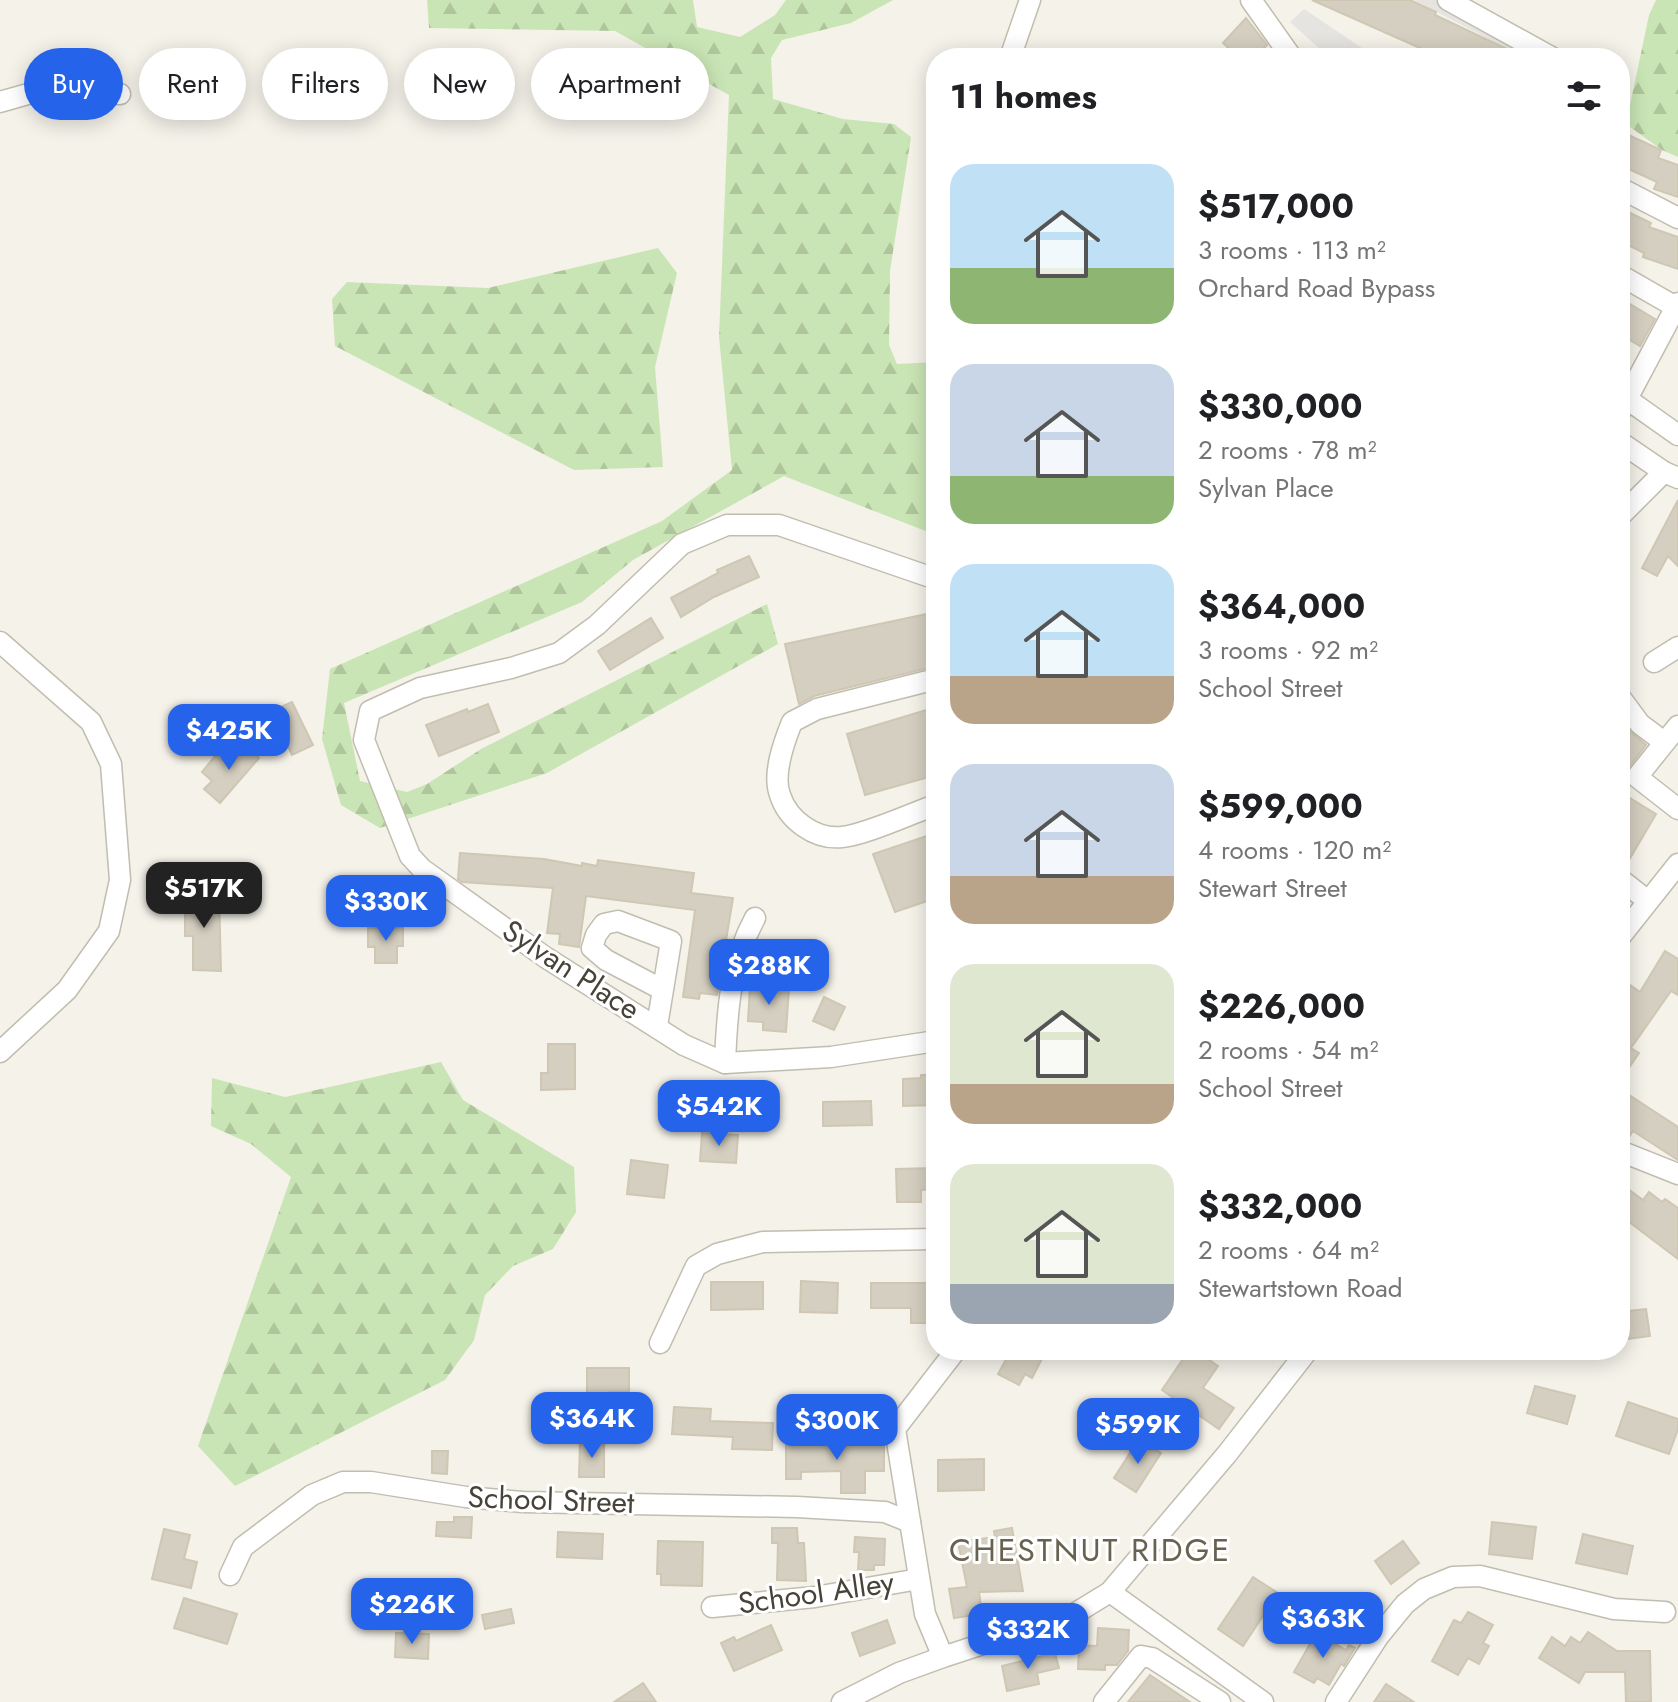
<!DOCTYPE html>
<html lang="en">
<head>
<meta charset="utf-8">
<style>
	:root { --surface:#fff; --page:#f2f2f2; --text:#202124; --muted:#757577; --accent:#2563eb }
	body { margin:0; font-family:Jost,sans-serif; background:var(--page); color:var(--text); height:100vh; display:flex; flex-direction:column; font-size:30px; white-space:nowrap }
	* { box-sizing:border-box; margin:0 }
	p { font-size:26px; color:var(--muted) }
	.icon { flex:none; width:44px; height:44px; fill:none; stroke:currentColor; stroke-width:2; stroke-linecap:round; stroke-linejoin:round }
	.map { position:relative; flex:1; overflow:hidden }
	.side { position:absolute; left:926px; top:48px; width:704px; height:1312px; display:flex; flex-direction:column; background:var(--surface); border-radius:32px; box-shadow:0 4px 20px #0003 }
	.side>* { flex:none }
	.top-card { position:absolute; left:24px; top:48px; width:760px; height:72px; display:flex; gap:16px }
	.price { position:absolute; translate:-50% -68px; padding:0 18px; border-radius:16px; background:var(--accent); color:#fff; font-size:26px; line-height:52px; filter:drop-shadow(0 2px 4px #0008) }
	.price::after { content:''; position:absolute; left:50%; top:48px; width:24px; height:18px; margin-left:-12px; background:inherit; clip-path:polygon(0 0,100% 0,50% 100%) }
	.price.on { background:#222; color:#fff }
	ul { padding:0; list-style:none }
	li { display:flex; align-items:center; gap:24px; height:200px; padding:0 24px }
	li span { display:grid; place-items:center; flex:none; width:224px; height:160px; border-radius:24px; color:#555 }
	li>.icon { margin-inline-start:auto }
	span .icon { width:96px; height:96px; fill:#fffc; stroke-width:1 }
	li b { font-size:34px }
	h2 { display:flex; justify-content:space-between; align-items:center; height:96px; padding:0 24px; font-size:34px }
	.chip { padding:0 28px; border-radius:36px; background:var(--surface); box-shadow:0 4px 20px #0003; font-size:28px; line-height:72px }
	.chip.on { background:var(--accent); color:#fff }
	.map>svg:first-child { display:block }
	.forest { fill:url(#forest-firs) }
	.parking { fill:#e5e4e1 }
	.building { fill:#d4cfc0; stroke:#cfc7b3; stroke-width:2 }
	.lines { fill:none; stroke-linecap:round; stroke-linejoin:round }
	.minor-casing { stroke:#c1bdaf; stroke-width:23 }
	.minor { stroke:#fff; stroke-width:20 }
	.labels { text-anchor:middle; stroke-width:6; stroke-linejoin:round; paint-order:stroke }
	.street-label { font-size:30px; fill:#474338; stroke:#fff }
	.neighbourhood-label { font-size:32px; letter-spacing:2px; fill:#696250; stroke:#fff }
</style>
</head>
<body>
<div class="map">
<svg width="1678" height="1702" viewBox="0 0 1678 1702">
	<defs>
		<pattern id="forest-firs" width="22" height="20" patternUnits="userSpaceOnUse" patternTransform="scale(2)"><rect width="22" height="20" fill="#cae5b5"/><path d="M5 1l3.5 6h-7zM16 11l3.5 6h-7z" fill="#afc69c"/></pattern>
	</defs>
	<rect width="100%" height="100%" fill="#f4f2e9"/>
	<!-- forest -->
	<g class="forest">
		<path d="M 427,0 L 693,0 L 697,27 L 740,37 L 775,15 L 786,0 L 893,0 L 851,23 L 782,40 L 771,58 L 773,99 L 843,119 L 894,124 L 911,137 L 890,271 L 889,345 L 897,364 L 936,362 L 936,535 L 784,476 L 633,560 L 582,602 L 344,703 L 360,781 L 407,792 L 427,784 L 481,749 L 767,604 L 778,644 L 547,773 L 380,828 L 341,805 L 322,739 L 330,669 L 662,521 L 732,470 L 719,337 L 729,95 L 615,31 L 429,28 Z"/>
		<path d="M 1656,0 L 1678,0 L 1678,157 L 1662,150 L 1626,124 L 1649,15 Z"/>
		<path d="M 658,248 L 677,273 L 655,367 L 663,467 L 574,470 L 335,346 L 332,299 L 347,282 L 488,288 Z"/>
		<path d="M 441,1062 L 463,1100 L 574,1167 L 576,1212 L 553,1249 L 513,1266 L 485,1295 L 474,1340 L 445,1380 L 235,1486 L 198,1446 L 291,1177 L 251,1144 L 211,1126 L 212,1078 L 285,1097 Z"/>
	</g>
	<!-- parking -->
	<g class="parking">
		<path d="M 1414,0 L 1438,0 L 1548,58 L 1525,58 Z"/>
		<path d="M 1304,9 L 1377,58 L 1330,58 L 1290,22 Z"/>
	</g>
	<!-- building -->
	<g class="building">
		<path d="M 1312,0 L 1410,0 L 1436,12 L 1435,15 L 1526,58 L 1426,58 L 1429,52 Z"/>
		<path d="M 1246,18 L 1267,45 L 1255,58 L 1239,58 L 1223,43 Z"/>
		<path d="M 1620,131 L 1661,150 L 1658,158 L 1678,165 L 1678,197 L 1654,189 L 1657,182 L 1620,165 Z"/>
		<path d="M 1620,208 L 1651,223 L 1649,227 L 1678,237 L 1678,269 L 1643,257 L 1644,253 L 1620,241 Z"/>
		<path d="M 1620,298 L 1655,319 L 1640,346 L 1620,334 Z"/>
		<path d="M 1678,500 L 1678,566 L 1668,556 L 1657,576 L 1642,568 Z"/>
		<path d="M 749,556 L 759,577 L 714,597 L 681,617 L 671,598 L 718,573 L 717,570 Z"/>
		<path d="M 936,612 L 936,666 L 814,696 L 799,704 L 785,644 Z"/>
		<path d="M 651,618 L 663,638 L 610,670 L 598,651 Z"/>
		<path d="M 292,702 L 313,745 L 292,755 L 284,737 L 275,741 L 263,715 Z"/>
		<path d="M 488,704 L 499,732 L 439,756 L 426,725 L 467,709 L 468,712 Z"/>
		<path d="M 936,707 L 936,775 L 865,795 L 847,734 Z"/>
		<path d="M 1620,723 L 1646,745 L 1629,767 L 1620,762 Z"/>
		<path d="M 241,742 L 259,758 L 220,803 L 204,789 L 212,781 L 202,772 L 216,755 L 224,762 Z"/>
		<path d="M 1630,798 L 1656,814 L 1625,867 L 1620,866 L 1620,816 Z"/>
		<path d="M 936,833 L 936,898 L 895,912 L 873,854 Z"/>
		<path d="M 460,853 L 544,859 L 582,866 L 582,863 L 597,866 L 598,860 L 694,873 L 691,893 L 733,898 L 717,995 L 700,993 L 699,999 L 683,997 L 695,910 L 586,896 L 579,947 L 559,944 L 560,934 L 547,933 L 553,888 L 462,882 L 458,879 Z"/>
		<path d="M 185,893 L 219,894 L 221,971 L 193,970 L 193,936 L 185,936 Z"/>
		<path d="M 403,927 L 403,946 L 397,946 L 397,963 L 375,963 L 375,947 L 368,947 L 368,928 Z"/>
		<path d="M 1665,951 L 1678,959 L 1678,995 L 1671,991 L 1631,1048 L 1639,1053 L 1620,1081 L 1620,1000 L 1630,985 L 1640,992 Z"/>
		<path d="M 750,986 L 789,988 L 786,1032 L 763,1030 L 763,1022 L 748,1021 Z"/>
		<path d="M 824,997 L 845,1007 L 834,1030 L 813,1021 Z"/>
		<path d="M 548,1044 L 575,1044 L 575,1089 L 541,1090 L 541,1073 L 548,1073 Z"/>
		<path d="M 921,1075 L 936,1075 L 936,1105 L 903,1106 L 903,1079 L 921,1078 Z"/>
		<path d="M 1620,1089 L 1678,1127 L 1678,1160 L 1633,1131 L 1627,1140 L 1620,1138 Z"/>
		<path d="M 871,1101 L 872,1125 L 823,1126 L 823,1102 Z"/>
		<path d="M 702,1133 L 738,1135 L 736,1163 L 700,1161 Z"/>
		<path d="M 631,1160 L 668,1165 L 664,1198 L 627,1194 Z"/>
		<path d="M 936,1168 L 936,1189 L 921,1190 L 921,1202 L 897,1202 L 896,1169 Z"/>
		<path d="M 1620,1183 L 1643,1200 L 1649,1192 L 1662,1202 L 1665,1199 L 1678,1208 L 1678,1259 L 1620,1215 Z"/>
		<path d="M 801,1281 L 838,1283 L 837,1313 L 800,1312 Z"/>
		<path d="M 711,1282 L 763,1282 L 763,1309 L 711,1310 Z"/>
		<path d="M 871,1283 L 936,1283 L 936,1323 L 911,1323 L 911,1308 L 871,1308 Z"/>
		<path d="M 1646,1309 L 1650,1336 L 1620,1340 L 1620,1312 Z"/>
		<path d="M 1011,1350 L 1034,1350 L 1044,1355 L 1032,1378 L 1025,1374 L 1019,1385 L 998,1374 Z"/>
		<path d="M 1189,1350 L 1195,1350 L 1218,1366 L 1203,1388 L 1234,1408 L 1219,1429 L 1162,1390 Z"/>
		<path d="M 587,1368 L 629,1368 L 629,1392 L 609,1392 L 609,1400 L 587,1400 Z"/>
		<path d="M 1535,1386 L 1575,1396 L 1567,1424 L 1527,1413 Z"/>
		<path d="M 1628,1402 L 1678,1419 L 1678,1429 L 1669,1454 L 1616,1436 Z"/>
		<path d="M 674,1407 L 711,1409 L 710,1421 L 773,1423 L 772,1450 L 732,1449 L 733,1437 L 672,1434 Z"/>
		<path d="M 1139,1439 L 1161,1453 L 1136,1492 L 1114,1478 Z"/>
		<path d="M 884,1442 L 884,1471 L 865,1471 L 865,1493 L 841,1493 L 841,1471 L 801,1472 L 801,1479 L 786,1479 L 786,1444 Z"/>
		<path d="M 580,1443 L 604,1443 L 604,1477 L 579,1477 Z"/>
		<path d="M 432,1451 L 448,1451 L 447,1474 L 432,1473 Z"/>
		<path d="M 984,1459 L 984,1490 L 938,1491 L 938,1460 Z"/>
		<path d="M 454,1517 L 472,1517 L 471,1538 L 436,1536 L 437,1522 L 454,1522 Z"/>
		<path d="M 1492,1522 L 1536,1527 L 1532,1559 L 1489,1554 Z"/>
		<path d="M 772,1528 L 797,1528 L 798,1543 L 804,1543 L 806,1581 L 777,1580 L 778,1543 L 772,1543 Z"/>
		<path d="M 1012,1528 L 1023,1591 L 979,1592 L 982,1614 L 954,1618 L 949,1589 L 967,1587 L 958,1542 L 995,1537 L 994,1531 Z"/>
		<path d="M 164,1529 L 190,1535 L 184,1559 L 197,1562 L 191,1588 L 152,1579 Z"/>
		<path d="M 558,1532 L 603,1534 L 602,1559 L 557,1557 Z"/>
		<path d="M 1583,1534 L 1633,1546 L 1627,1574 L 1576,1563 Z"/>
		<path d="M 855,1537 L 885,1539 L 884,1565 L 874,1565 L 874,1570 L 858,1570 L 859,1552 L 854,1552 Z"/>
		<path d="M 658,1541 L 703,1542 L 702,1586 L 661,1585 L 661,1574 L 657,1574 Z"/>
		<path d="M 1403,1541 L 1419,1563 L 1391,1584 L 1375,1561 Z"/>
		<path d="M 1253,1577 L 1278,1593 L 1243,1646 L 1218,1629 Z"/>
		<path d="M 184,1598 L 237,1614 L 227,1644 L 174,1628 Z"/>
		<path d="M 511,1609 L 514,1623 L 485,1629 L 482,1615 Z"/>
		<path d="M 1468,1612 L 1493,1625 L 1483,1643 L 1489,1646 L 1479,1664 L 1468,1658 L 1458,1675 L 1432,1661 L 1454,1620 L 1461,1623 Z"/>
		<path d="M 887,1620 L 895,1643 L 860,1656 L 852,1633 Z"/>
		<path d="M 771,1625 L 782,1650 L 734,1671 L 721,1643 L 734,1637 L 736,1641 Z"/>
		<path d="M 1098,1628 L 1129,1630 L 1128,1651 L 1117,1665 L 1105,1665 L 1105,1670 L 1078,1669 L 1079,1645 L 1097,1646 Z"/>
		<path d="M 1588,1632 L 1617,1651 L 1650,1651 L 1651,1702 L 1626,1702 L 1625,1672 L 1585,1672 L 1579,1683 L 1539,1658 L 1552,1637 L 1565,1646 L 1571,1637 L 1580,1643 Z"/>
		<path d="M 396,1633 L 429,1634 L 428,1659 L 395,1657 Z"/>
		<path d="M 1316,1633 L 1346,1650 L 1349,1645 L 1355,1648 L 1344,1666 L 1341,1664 L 1329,1685 L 1317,1678 L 1314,1683 L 1294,1672 Z"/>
		<path d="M 1055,1653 L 1059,1668 L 1037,1673 L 1039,1684 L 1007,1691 L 1002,1666 Z"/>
		<path d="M 1150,1675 L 1190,1702 L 1128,1702 Z"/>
		<path d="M 643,1683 L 656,1702 L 614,1702 Z"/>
		<path d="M 1386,1684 L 1414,1702 L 1374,1702 Z"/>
	</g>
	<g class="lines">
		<defs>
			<g id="minor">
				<path d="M 1251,0 L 1292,58"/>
				<path d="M 1448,0 L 1553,58"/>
				<path d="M 1010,58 L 1030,0"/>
				<path d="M 0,102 L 35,92 L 120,94"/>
				<path d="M 1620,188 L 1678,218"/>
				<path d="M 1620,275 L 1676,307"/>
				<path d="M 1627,399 L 1678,435"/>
				<path d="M 1620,412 L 1678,303"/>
				<path d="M 1620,442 L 1664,472 L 1678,478"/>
				<path d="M 1620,516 L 1664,472"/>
				<path d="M 936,579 L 779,525 L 727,525 L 682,544 L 597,625 L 559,653 L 511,668 L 420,688 L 370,711 L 364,740 L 410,856 L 422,869 L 545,957 L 684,1045 L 725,1063 L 831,1057 L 936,1041"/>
				<path d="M 0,642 L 91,722 L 111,764 L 120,880 L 109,931 L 67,990 L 0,1052"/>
				<path d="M 1654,662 L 1678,647"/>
				<path d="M 936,679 L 817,709 L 792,722 C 784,742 772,774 780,795 C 788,820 815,840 842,837 C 865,835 912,813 936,805"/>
				<path d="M 1620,697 L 1640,724 L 1664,742"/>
				<path d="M 1678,726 L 1637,777 L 1678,809"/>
				<path d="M 1620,879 L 1648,901"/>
				<path d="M 1620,937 L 1678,864"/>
				<path d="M 657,1026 L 671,941 L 618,921 L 604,924 L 596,935 L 592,948 L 606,960 L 663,990"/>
				<path d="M 725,1063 C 727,1011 730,964 755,918"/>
				<path d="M 1620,1151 L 1678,1174"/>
				<path d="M 660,1343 L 696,1266 L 717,1254 L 763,1242 L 936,1239"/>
				<path d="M 230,1575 L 243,1547 L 312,1495 L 343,1482 L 371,1482 L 466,1497 L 523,1502 L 797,1507 L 885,1512 L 910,1522"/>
				<path d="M 1110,1592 L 1263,1702"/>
				<path d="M 712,1607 L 815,1597 L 919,1579"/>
				<path d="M 943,1657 L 925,1614 L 895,1429 L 956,1350"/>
				<path d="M 842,1702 L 899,1673 L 943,1657 L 1074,1614 L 1110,1592 L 1227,1454 L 1308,1350"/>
				<path d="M 1104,1702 L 1141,1656 L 1152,1658 L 1220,1702"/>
				<path d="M 1336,1702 L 1378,1637 L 1405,1604 L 1424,1589 L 1453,1577 L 1480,1576 L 1614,1609 L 1665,1612"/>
			</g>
		</defs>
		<!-- minor casing -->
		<use href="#minor" class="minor-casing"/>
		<!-- minor -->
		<use href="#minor" class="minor"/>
	</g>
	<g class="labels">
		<!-- street labels -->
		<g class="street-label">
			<text transform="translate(571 970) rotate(33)" y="10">Sylvan Place</text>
			<text transform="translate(551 1500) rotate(2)" y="10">School Street</text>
			<text transform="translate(816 1593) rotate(-8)" y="10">School Alley</text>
		</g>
		<!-- neighbourhood labels -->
		<g class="neighbourhood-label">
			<text x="1090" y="1561">CHESTNUT RIDGE</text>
		</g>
	</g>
</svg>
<b class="price" style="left:229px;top:772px">$425K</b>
<b class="price on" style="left:204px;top:930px">$517K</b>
<b class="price" style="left:386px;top:943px">$330K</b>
<b class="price" style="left:769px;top:1007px">$288K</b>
<b class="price" style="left:719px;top:1148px">$542K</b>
<b class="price" style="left:592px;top:1460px">$364K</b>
<b class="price" style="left:837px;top:1462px">$300K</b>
<b class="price" style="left:1138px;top:1466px">$599K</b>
<b class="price" style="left:412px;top:1646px">$226K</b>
<b class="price" style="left:1323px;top:1660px">$363K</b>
<b class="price" style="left:1028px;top:1671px">$332K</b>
<div class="top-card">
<a class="chip on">Buy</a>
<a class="chip">Rent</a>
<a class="chip">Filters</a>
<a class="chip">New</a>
<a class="chip">Apartment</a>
</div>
<section class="side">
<h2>11 homes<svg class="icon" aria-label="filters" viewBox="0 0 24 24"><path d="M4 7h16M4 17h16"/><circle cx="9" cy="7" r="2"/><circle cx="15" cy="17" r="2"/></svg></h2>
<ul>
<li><span style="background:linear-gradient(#bfe0f5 65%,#8fb573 0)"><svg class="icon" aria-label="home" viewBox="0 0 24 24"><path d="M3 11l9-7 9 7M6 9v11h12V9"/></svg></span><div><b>$517,000</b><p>3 rooms · 113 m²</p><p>Orchard Road Bypass</p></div></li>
<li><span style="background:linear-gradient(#c9d6e8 70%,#8fb573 0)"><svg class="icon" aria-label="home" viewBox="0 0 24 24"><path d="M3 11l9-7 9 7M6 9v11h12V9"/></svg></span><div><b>$330,000</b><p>2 rooms · 78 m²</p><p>Sylvan Place</p></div></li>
<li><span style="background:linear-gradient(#bfe0f5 70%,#b9a48a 0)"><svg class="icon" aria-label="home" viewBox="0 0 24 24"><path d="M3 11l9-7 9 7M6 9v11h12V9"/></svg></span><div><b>$364,000</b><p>3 rooms · 92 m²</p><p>School Street</p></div></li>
<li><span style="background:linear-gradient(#c9d6e8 70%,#b9a48a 0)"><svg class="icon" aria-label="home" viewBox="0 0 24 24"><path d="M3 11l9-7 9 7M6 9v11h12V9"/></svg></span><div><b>$599,000</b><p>4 rooms · 120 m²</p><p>Stewart Street</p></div></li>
<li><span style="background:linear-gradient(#dfe7d0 75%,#b9a48a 0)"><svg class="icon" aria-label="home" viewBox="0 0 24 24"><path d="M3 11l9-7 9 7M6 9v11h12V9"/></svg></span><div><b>$226,000</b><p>2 rooms · 54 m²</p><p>School Street</p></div></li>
<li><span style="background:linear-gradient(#dfe7d0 75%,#9aa5b1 0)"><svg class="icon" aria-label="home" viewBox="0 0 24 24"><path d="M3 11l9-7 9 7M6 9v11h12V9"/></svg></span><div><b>$332,000</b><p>2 rooms · 64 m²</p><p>Stewartstown Road</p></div></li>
</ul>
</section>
</div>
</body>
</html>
